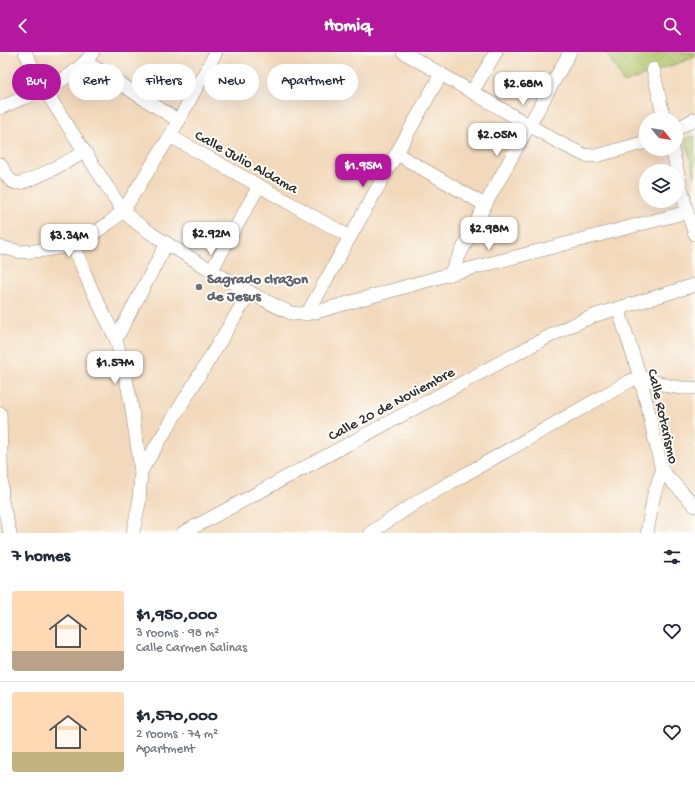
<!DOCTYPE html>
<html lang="en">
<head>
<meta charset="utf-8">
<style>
	:root { --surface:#fff; --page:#f6f6f7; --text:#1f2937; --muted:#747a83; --line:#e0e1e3; --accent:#b5179e }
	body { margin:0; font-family:"Gochi Hand",sans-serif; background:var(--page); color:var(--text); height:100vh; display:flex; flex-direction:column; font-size:15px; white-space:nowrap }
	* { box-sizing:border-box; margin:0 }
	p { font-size:13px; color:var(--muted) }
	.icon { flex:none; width:22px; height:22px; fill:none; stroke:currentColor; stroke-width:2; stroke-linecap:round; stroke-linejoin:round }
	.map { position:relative; height:481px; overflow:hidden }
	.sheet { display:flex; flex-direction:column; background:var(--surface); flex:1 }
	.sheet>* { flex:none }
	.banner { position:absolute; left:12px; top:12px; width:400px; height:36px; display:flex; gap:8px }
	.needle { width:26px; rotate:120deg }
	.controls { position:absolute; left:639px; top:60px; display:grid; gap:8px }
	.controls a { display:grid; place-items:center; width:44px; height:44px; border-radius:50%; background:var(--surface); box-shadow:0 4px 16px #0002; font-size:20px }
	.price { position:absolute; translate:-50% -34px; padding:0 9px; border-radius:8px; background:#fff; color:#222; font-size:13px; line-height:26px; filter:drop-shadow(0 1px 2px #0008) }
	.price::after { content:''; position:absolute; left:50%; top:24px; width:12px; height:9px; margin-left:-6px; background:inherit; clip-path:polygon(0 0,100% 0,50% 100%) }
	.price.active { background:var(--accent); color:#fff }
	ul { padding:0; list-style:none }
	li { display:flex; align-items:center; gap:12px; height:100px; padding:0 12px }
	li+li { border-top:1px solid var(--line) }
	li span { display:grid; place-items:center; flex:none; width:112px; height:80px; border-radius:4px; color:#555 }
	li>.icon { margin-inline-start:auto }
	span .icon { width:48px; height:48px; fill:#fffc; stroke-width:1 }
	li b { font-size:17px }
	h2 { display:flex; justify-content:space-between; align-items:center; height:48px; padding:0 12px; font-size:17px }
	.pill { padding:0 14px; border-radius:18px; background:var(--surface); box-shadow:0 4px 16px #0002; font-size:14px; line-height:36px }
	.pill.active { background:var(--accent); color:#fff }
	header { display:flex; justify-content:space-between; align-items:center; height:52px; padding:0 12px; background:var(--accent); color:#fff; font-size:18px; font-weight:700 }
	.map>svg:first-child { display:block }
	.grass { fill:url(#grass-dots); stroke:#6e784a }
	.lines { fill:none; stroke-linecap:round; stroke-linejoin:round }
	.minor-casing { stroke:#8f8273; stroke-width:14 }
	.minor { stroke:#fff; stroke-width:13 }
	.worship-dot { fill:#6b7280; stroke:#fdfcf7; stroke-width:1.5 }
	.labels { text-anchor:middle; stroke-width:4; stroke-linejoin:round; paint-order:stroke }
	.street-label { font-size:15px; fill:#2b2b2b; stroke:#fdfcf7 }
	.worship-label { font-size:15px; font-weight:bold; fill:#5b616d; stroke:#fdfcf7; text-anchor:start }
</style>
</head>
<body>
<header><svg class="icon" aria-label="back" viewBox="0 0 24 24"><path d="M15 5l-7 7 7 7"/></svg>Homiq<svg class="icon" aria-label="search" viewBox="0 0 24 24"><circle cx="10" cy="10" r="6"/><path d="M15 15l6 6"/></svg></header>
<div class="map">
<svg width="695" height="481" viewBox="0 0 695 481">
	<defs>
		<pattern id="grass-dots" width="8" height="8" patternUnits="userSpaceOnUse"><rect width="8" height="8" fill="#b0c66a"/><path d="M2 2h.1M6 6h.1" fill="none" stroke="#98aa5c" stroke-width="1.8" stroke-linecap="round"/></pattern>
	</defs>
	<rect width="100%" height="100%" fill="#fdfcf7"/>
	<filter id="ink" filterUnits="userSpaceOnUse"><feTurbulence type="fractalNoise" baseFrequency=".025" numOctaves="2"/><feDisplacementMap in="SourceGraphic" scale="8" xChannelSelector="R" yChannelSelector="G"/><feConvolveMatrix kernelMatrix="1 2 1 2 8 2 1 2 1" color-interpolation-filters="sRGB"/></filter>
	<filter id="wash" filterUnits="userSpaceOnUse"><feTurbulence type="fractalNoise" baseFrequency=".012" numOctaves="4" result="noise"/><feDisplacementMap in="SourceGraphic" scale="16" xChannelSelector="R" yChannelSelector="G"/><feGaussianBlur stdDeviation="0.9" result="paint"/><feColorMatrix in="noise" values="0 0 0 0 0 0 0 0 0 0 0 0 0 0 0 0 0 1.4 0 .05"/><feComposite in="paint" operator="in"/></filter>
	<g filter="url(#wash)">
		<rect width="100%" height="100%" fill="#f3d9bb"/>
		<!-- grass -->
		<g class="grass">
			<path d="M 606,0 L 695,0 L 695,5 L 624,31 Z"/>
			<path d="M 695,84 L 695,125 L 685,87 Z"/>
		</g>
	</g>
	<g filter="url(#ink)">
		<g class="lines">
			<defs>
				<g id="minor">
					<path d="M 25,0 L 44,37 L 123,159 C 142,177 164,190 186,203 C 220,224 255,245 291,261 L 300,262 L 316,260 L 450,222 L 687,160"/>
					<path d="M 403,0 L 560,91 L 584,103 L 596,104 L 646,90"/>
					<path d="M 86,10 L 179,69"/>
					<path d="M 653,17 L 664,67"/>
					<path d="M 472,40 L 496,0"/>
					<path d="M 0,56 C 33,41 72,31 93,0"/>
					<path d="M 676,77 L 695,67"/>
					<path d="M 170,84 L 350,185"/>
					<path d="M 672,97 L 687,160 L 695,182"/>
					<path d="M 397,102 L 485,153"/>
					<path d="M 0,112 C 4,119 8,129 16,131 C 27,133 73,106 85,100"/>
					<path d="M 73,193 L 91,236 L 116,287 L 124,317 L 131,351 L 141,419 L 139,451 L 133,481"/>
					<path d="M 0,195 L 21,200 L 46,198 L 73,193 L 93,182 L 109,171 L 123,159 L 170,84 L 216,0"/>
					<path d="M 211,219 L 259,134"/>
					<path d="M 450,222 L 485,153 L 570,0"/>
					<path d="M 618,256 L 640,325 L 649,361 L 662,419 L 654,442 L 647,481"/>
					<path d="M 307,262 L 441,22"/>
					<path d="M 116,287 L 167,191"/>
					<path d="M 0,361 L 2,449 L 10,481"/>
					<path d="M 141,419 L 250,240"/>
					<path d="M 662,419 L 695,454"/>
					<path d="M 183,481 L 538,290 L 570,274 L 596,263 L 695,233"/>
					<path d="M 370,481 L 420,448 L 628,330 L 640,325 L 669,334 L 682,336 L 695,336"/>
				</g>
			</defs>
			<!-- minor casing -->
			<use href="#minor" class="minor-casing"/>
			<!-- minor -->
			<use href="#minor" class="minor"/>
		</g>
	</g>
	<!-- markers -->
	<circle class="worship-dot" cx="199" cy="235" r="4"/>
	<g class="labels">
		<!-- street labels -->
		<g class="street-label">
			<text transform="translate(247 109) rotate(29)" y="5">Calle Julio Aldama</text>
			<text transform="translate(391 351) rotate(-28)" y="5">Calle 20 de Noviembre</text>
			<text transform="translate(664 364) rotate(77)" y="5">Calle Rotarismo</text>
		</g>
		<!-- worship labels -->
		<g class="worship-label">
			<text x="207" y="231">Sagrado clrazon<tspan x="207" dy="17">de Jesus</tspan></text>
		</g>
	</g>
</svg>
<div class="controls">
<a><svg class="needle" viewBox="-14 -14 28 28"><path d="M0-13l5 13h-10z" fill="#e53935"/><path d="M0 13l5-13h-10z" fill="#747a83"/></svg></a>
<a><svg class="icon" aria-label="layers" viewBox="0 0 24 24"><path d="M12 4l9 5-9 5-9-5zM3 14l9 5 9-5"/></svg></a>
</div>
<b class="price" style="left:523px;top:54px">$2.68M</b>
<b class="price" style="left:497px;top:105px">$2.05M</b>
<b class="price active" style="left:363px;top:136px">$1.95M</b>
<b class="price" style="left:489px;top:199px">$2.98M</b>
<b class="price" style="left:211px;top:204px">$2.92M</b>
<b class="price" style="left:69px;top:206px">$3.34M</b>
<b class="price" style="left:115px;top:333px">$1.57M</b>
<div class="banner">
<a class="pill active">Buy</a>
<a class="pill">Rent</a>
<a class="pill">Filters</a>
<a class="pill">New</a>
<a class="pill">Apartment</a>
</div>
</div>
<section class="sheet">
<h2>7 homes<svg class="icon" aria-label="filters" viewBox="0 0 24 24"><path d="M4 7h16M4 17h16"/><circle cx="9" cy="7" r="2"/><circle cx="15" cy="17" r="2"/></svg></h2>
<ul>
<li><span style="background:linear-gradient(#ffd9b3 75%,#b9a48a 0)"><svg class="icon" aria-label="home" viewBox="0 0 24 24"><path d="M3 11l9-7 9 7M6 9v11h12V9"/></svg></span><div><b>$1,950,000</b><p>3 rooms · 98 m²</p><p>Calle Carmen Salinas</p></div><svg class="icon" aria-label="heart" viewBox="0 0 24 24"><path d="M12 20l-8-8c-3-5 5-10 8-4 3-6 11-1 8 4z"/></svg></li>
<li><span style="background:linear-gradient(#ffd9b3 75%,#c2b280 0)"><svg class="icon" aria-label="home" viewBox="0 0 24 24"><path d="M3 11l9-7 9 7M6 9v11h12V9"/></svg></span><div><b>$1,570,000</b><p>2 rooms · 74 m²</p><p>Apartment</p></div><svg class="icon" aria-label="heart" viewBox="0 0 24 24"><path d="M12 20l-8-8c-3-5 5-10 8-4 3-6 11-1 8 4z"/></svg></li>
</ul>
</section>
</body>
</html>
